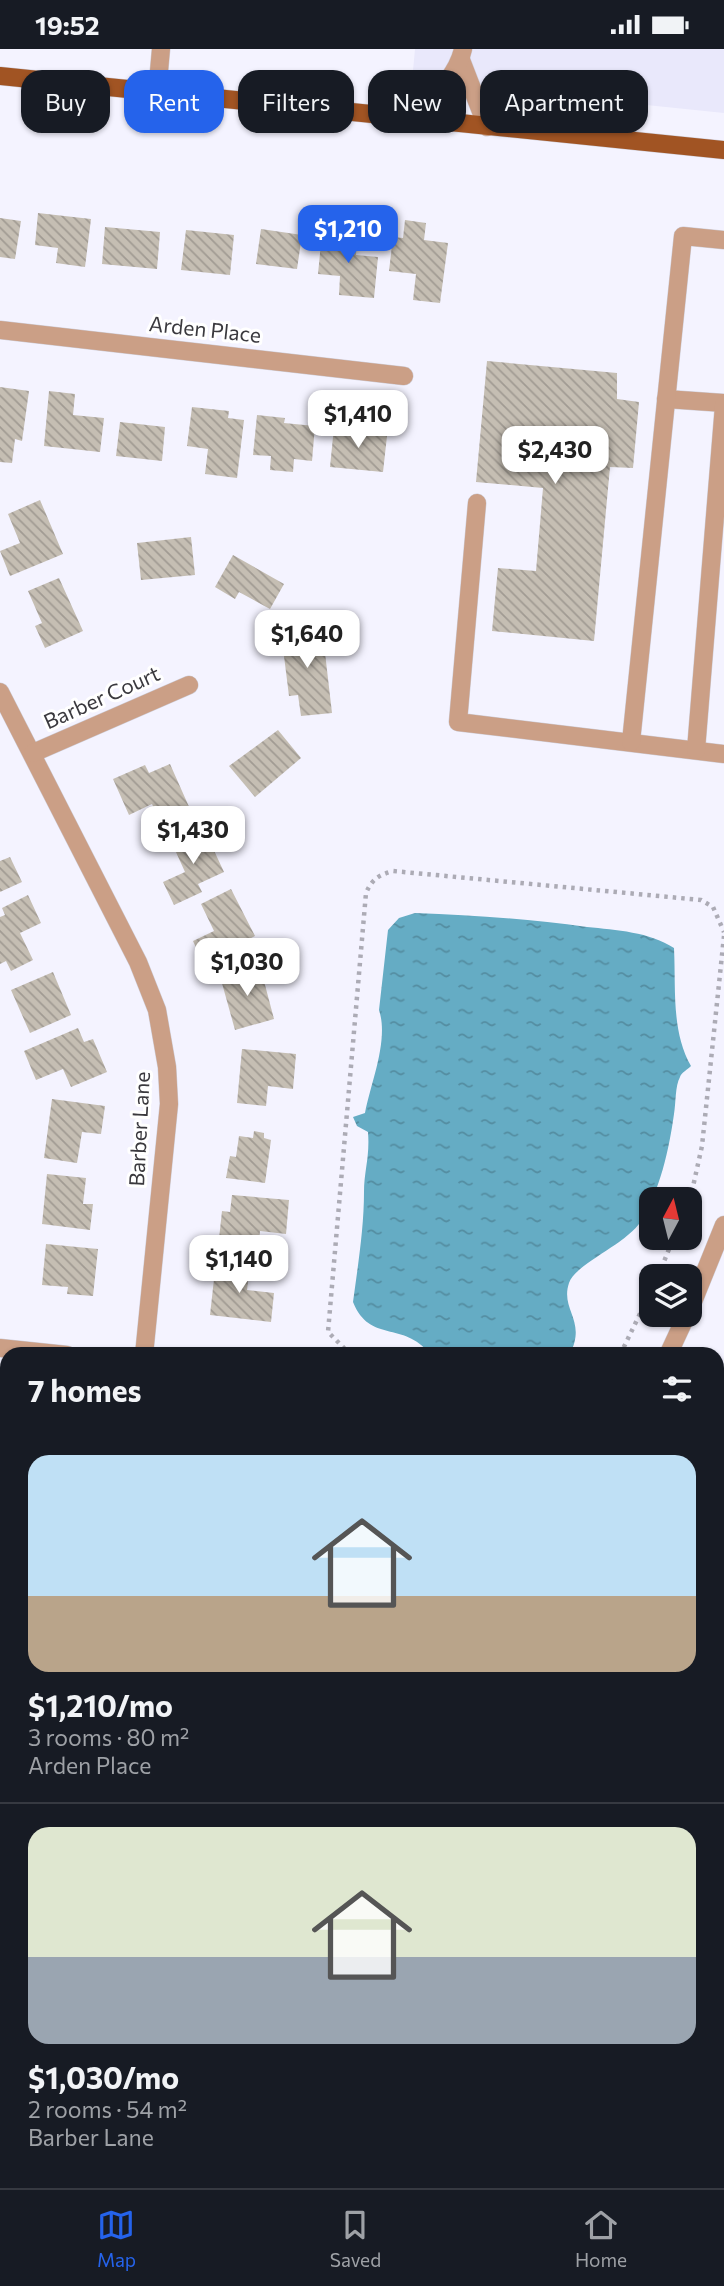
<!DOCTYPE html>
<html lang="en">
<head>
<meta charset="utf-8">
<style>
	:root { --surface:#171b24; --page:#242831; --text:#f1f3f6; --muted:#9ea1a6; --line:#363941; --accent:#2563eb }
	body { margin:0; font-family:Commissioner,sans-serif; background:var(--page); color:var(--text); height:100vh; display:flex; flex-direction:column; font-size:26px; white-space:nowrap }
	* { box-sizing:border-box; margin:0 }
	p { font-size:23px; color:var(--muted) }
	.icon { flex:none; width:38px; height:38px; fill:none; stroke:currentColor; stroke-width:2; stroke-linecap:round; stroke-linejoin:round }
	.map { position:relative; flex:1; overflow:hidden }
	.side { position:absolute; left:0px; top:1298px; width:724px; height:842px; display:flex; flex-direction:column; background:var(--surface); border-radius:21px 21px 0 0; box-shadow:0 2px 5px #0004 }
	.side>* { flex:none }
	.guide { position:absolute; left:21px; top:21px; width:682px; height:63px; display:flex; gap:14px }
	.needle { width:46px; rotate:7deg }
	.controls { position:absolute; left:639px; top:1138px; display:grid; gap:14px }
	.controls a { display:grid; place-items:center; width:63px; height:63px; border-radius:14px; background:var(--surface); box-shadow:0 2px 5px #0004; font-size:35px }
	.price { position:absolute; translate:-50% -60px; padding:0 16px; border-radius:14px; background:#fff; color:#222; font-size:23px; line-height:46px; filter:drop-shadow(0 2px 4px #0008) }
	.price::after { content:''; position:absolute; left:50%; top:42px; width:21px; height:16px; margin-left:-10px; background:inherit; clip-path:polygon(0 0,100% 0,50% 100%) }
	.price.active { background:var(--accent); color:#fff }
	ul { padding:0; list-style:none }
	li { display:grid; align-content:center; gap:14px; height:371px; padding:0 28px }
	li+li { border-top:2px solid var(--line) }
	li span { display:grid; place-items:center; height:217px; border-radius:21px; color:#555 }
	li>.icon { margin-inline-start:auto }
	span .icon { width:126px; height:126px; fill:#fffc; stroke-width:1 }
	li b { font-size:30px }
	h2 { display:flex; justify-content:space-between; align-items:center; height:84px; padding:0 28px; font-size:30px }
	.tag { padding:0 24px; border-radius:21px; background:var(--surface); box-shadow:0 2px 5px #0004; font-size:24px; line-height:63px }
	.tag.active { background:var(--accent); color:#fff }
	.status { display:flex; justify-content:space-between; align-items:center; height:49px; padding:0 35px; background:var(--surface); direction:ltr }
	.status svg { height:19px; fill:currentColor }
	.dock { display:flex; justify-content:space-around; align-items:center; height:98px; border-top:2px solid var(--line); background:var(--surface); font-size:19px; color:var(--muted) }
	.dock a { display:grid; justify-items:center; gap:4px }
	.dock .active { color:var(--accent) }
	.map>svg:first-child { display:block }
	.built { fill:#e9e8fb }
	.water { fill:url(#water-ripples) }
	.building { fill:url(#building-back-hatch) }
	.lines { fill:none; stroke-linecap:round; stroke-linejoin:round }
	.minor-casing { stroke:#cfced8; stroke-width:19 }
	.major-casing { stroke:#cfced8; stroke-width:19 }
	.path { stroke:#acabb5; stroke-width:4.5; stroke-dasharray:3.5 5; stroke-linecap:butt }
	.minor { stroke:#cb9f86; stroke-width:18 }
	.major { stroke:#a15423; stroke-width:18 }
	.labels { text-anchor:middle; stroke-width:6; stroke-linejoin:round; paint-order:stroke }
	.street-label { font-size:21px; fill:#3a393e; stroke:#fff }
</style>
</head>
<body>
<div class="status"><b>19:52</b><svg viewBox="0 0 49 12"><path d="M0 12V9h3v3zM5 12V6h3v6zM10 12V3h3v9zM15 12V0h3v12zM26 1h20v11H26zM47 4h2v5h-2z"/></svg></div>
<div class="map">
<svg width="724" height="2139" viewBox="0 0 724 2139">
	<defs>
		<pattern id="water-ripples" width="26" height="14" patternUnits="userSpaceOnUse" patternTransform="scale(1.75)"><rect width="26" height="14" fill="#65acc4"/><path d="M2 4q2-2 4 0t4 0M15 11q2-2 4 0t4 0" fill="none" stroke="#548da1"/></pattern>
		<pattern id="building-back-hatch" width="6" height="6" patternUnits="userSpaceOnUse" patternTransform="scale(1.75)"><rect width="6" height="6" fill="#c5beb3"/><path d="M-1 5l2 2M0 0l6 6M5-1l2 2" fill="none" stroke="#a19b93"/></pattern>
	</defs>
	<rect width="100%" height="100%" fill="#f4f3ff"/>
	<!-- built -->
	<path class="built" d="M 415,0 L 724,0 L 724,64 L 412,32 Z"/>
	<!-- water -->
	<path class="water" d="M 415,864 C 473,866 529,870 587,878 C 616,881 650,883 674,899 C 676,939 671,982 691,1017 C 688,1020 681,1024 680,1028 C 675,1037 676,1054 674,1065 C 669,1101 660,1141 641,1172 C 627,1195 575,1215 569,1234 C 560,1261 587,1271 570,1305 L 430,1305 C 403,1271 370,1295 353,1253 C 358,1216 364,1179 364,1143 C 364,1122 370,1108 368,1083 L 357,1077 L 353,1068 L 365,1064 C 371,1033 389,991 379,961 L 388,881 L 399,869 Z"/>
	<!-- building -->
	<g class="building">
		<path d="M 38,164 L 91,170 L 85,218 L 56,214 L 58,199 L 35,196 Z"/>
		<path d="M 0,169 L 21,172 L 15,210 L 0,208 Z"/>
		<path d="M 405,171 L 426,174 L 424,191 L 448,194 L 440,254 L 413,251 L 416,225 L 389,222 L 393,188 L 403,189 Z"/>
		<path d="M 105,178 L 160,183 L 157,220 L 102,215 Z"/>
		<path d="M 261,180 L 302,186 L 297,220 L 256,215 Z"/>
		<path d="M 186,181 L 234,186 L 230,226 L 181,221 Z"/>
		<path d="M 322,184 L 357,187 L 356,206 L 378,208 L 374,249 L 339,246 L 340,227 L 318,225 Z"/>
		<path d="M 487,312 L 617,324 L 617,350 L 639,353 L 633,419 L 610,418 L 594,592 L 492,582 L 498,519 L 536,522 L 543,439 L 476,433 Z"/>
		<path d="M 0,338 L 29,342 L 22,392 L 15,390 L 12,414 L 0,413 Z"/>
		<path d="M 49,342 L 75,345 L 73,366 L 104,369 L 100,403 L 44,397 Z"/>
		<path d="M 192,358 L 229,362 L 228,369 L 244,371 L 237,429 L 205,425 L 208,400 L 187,397 Z"/>
		<path d="M 257,366 L 285,369 L 284,374 L 315,377 L 312,412 L 294,410 L 293,423 L 270,421 L 271,407 L 253,406 Z"/>
		<path d="M 120,373 L 165,378 L 162,412 L 116,407 Z"/>
		<path d="M 334,378 L 364,381 L 364,385 L 387,387 L 383,423 L 330,418 Z"/>
		<path d="M 40,451 L 63,505 L 10,527 L 0,502 L 20,494 L 8,465 Z"/>
		<path d="M 191,488 L 195,526 L 141,531 L 137,494 Z"/>
		<path d="M 233,506 L 284,535 L 270,560 L 239,543 L 235,550 L 215,538 Z"/>
		<path d="M 59,529 L 83,582 L 45,599 L 35,577 L 42,574 L 28,542 Z"/>
		<path d="M 322,578 L 332,664 L 301,667 L 298,646 L 289,647 L 281,583 Z"/>
		<path d="M 278,681 L 301,709 L 255,748 L 229,717 Z"/>
		<path d="M 170,715 L 194,769 L 164,782 L 152,755 L 129,766 L 113,730 L 145,716 L 149,724 Z"/>
		<path d="M 203,778 L 224,823 L 198,835 L 202,843 L 174,856 L 163,833 L 185,823 L 171,792 Z"/>
		<path d="M 10,808 L 22,833 L 0,843 L 0,812 Z"/>
		<path d="M 231,840 L 255,887 L 236,897 L 239,903 L 206,920 L 193,892 L 214,882 L 201,855 Z"/>
		<path d="M 28,846 L 41,874 L 20,884 L 33,911 L 11,922 L 6,912 L 0,915 L 0,868 L 5,866 L 2,859 Z"/>
		<path d="M 260,917 L 274,970 L 235,981 L 220,927 Z"/>
		<path d="M 53,923 L 71,966 L 30,984 L 11,941 Z"/>
		<path d="M 78,979 L 84,993 L 93,990 L 107,1023 L 71,1038 L 63,1020 L 36,1031 L 24,1002 Z"/>
		<path d="M 242,1000 L 296,1005 L 293,1040 L 268,1037 L 266,1057 L 237,1054 Z"/>
		<path d="M 52,1050 L 105,1057 L 101,1085 L 82,1083 L 77,1114 L 44,1109 Z"/>
		<path d="M 254,1082 L 264,1084 L 264,1089 L 271,1091 L 265,1134 L 226,1129 L 230,1107 L 236,1108 L 239,1087 L 253,1089 Z"/>
		<path d="M 47,1125 L 86,1129 L 83,1155 L 93,1155 L 90,1181 L 42,1175 Z"/>
		<path d="M 232,1146 L 289,1151 L 286,1185 L 260,1182 L 258,1203 L 218,1199 L 222,1162 L 230,1163 Z"/>
		<path d="M 46,1195 L 98,1200 L 93,1247 L 67,1245 L 68,1238 L 42,1236 Z"/>
		<path d="M 216,1212 L 250,1215 L 247,1241 L 274,1244 L 271,1273 L 210,1266 Z"/>
		<path d="M 0,1362 L 7,1363 L 7,1404 L 0,1403 Z"/>
		<path d="M 718,1448 L 724,1449 L 723,1500 L 718,1499 Z"/>
		<path d="M 0,2106 L 7,2109 L 7,2133 L 46,2133 L 61,2139 L 0,2138 Z"/>
		<path d="M 180,2133 L 217,2133 L 216,2139 L 180,2139 Z"/>
		<rect x="346" y="2133" width="49" height="6"/>
	</g>
	<g class="lines">
		<defs>
			<g id="minor">
				<path d="M 461,11 L 487,78"/>
				<path d="M 157,44 L 161,0"/>
				<path d="M 412,71 C 431,50 457,28 463,0"/>
				<path d="M 0,281 L 404,327"/>
				<path d="M 666,350 L 724,354"/>
				<path d="M 477,454 L 458,673 L 724,705"/>
				<path d="M 0,643 L 138,913 L 157,961 L 167,1018 L 169,1055 L 144,1306"/>
				<path d="M 631,693 L 683,187 L 724,191"/>
				<path d="M 696,701 L 724,356"/>
				<path d="M 33,704 L 189,636"/>
				<path d="M 690,1260 L 724,1176"/>
				<path d="M 0,1299 L 67,1306"/>
				<path d="M 668,1306 L 687,1265"/>
				<path d="M 0,1621 L 7,1621"/>
				<path d="M 718,1696 L 724,1697"/>
				<path d="M 281,2139 L 282,2133"/>
				<path d="M 496,2139 L 497,2133"/>
			</g>
			<path id="major" d="M 0,27 L 724,101"/>
		</defs>
		<!-- minor casing -->
		<use href="#minor" class="minor-casing"/>
		<!-- major casing -->
		<use href="#major" class="major-casing"/>
		<!-- path -->
		<g class="path">
			<path d="M 690,1151 L 702,1097 L 724,887"/>
			<path d="M 658,1227 L 674,1188"/>
			<path d="M 351,1306 L 328,1283 L 366,844 C 372,830 379,826 393,822 L 701,851 L 713,858 L 724,883"/>
			<path d="M 620,1306 L 651,1242"/>
		</g>
		<!-- minor -->
		<use href="#minor" class="minor"/>
		<!-- major -->
		<use href="#major" class="major"/>
	</g>
	<g class="labels">
		<!-- street labels -->
		<g class="street-label">
			<text transform="translate(205 281) rotate(6)" y="7">Arden Place</text>
			<text transform="translate(102 649) rotate(-24)" y="7">Barber Court</text>
			<text transform="translate(140 1080) rotate(-87)" y="7">Barber Lane</text>
		</g>
	</g>
</svg>
<div class="controls">
<a><svg class="needle" viewBox="-14 -14 28 28"><path d="M0-13l5 13h-10z" fill="#e53935"/><path d="M0 13l5-13h-10z" fill="#9ea1a6"/></svg></a>
<a><svg class="icon" aria-label="layers" viewBox="0 0 24 24"><path d="M12 4l9 5-9 5-9-5zM3 14l9 5 9-5"/></svg></a>
</div>
<b class="price active" style="left:348px;top:216px">$1,210</b>
<b class="price" style="left:358px;top:401px">$1,410</b>
<b class="price" style="left:555px;top:437px">$2,430</b>
<b class="price" style="left:307px;top:621px">$1,640</b>
<b class="price" style="left:193px;top:817px">$1,430</b>
<b class="price" style="left:247px;top:949px">$1,030</b>
<b class="price" style="left:239px;top:1246px">$1,140</b>
<div class="guide">
<a class="tag">Buy</a>
<a class="tag active">Rent</a>
<a class="tag">Filters</a>
<a class="tag">New</a>
<a class="tag">Apartment</a>
</div>
<section class="side">
<h2>7 homes<svg class="icon" aria-label="filters" viewBox="0 0 24 24"><path d="M4 7h16M4 17h16"/><circle cx="9" cy="7" r="2"/><circle cx="15" cy="17" r="2"/></svg></h2>
<ul>
<li><span style="background:linear-gradient(#bfe0f5 65%,#b9a48a 0)"><svg class="icon" aria-label="home" viewBox="0 0 24 24"><path d="M3 11l9-7 9 7M6 9v11h12V9"/></svg></span><div><b>$1,210/mo</b><p>3 rooms · 80 m²</p><p>Arden Place</p></div></li>
<li><span style="background:linear-gradient(#dfe7d0 60%,#9aa5b1 0)"><svg class="icon" aria-label="home" viewBox="0 0 24 24"><path d="M3 11l9-7 9 7M6 9v11h12V9"/></svg></span><div><b>$1,030/mo</b><p>2 rooms · 54 m²</p><p>Barber Lane</p></div></li>
</ul>
</section>
</div>
<nav class="dock">
<a class="active"><svg class="icon" aria-label="map" viewBox="0 0 24 24"><path d="M3 6l6-2 6 2 6-2v14l-6 2-6-2-6 2zM9 4v14M15 6v14"/></svg>Map</a>
<a><svg class="icon" aria-label="saved" viewBox="0 0 24 24"><path d="M7 4h10v16l-5-4-5 4z"/></svg>Saved</a>
<a><svg class="icon" aria-label="home" viewBox="0 0 24 24"><path d="M3 11l9-7 9 7M6 9v11h12V9"/></svg>Home</a>
</nav>
</body>
</html>
